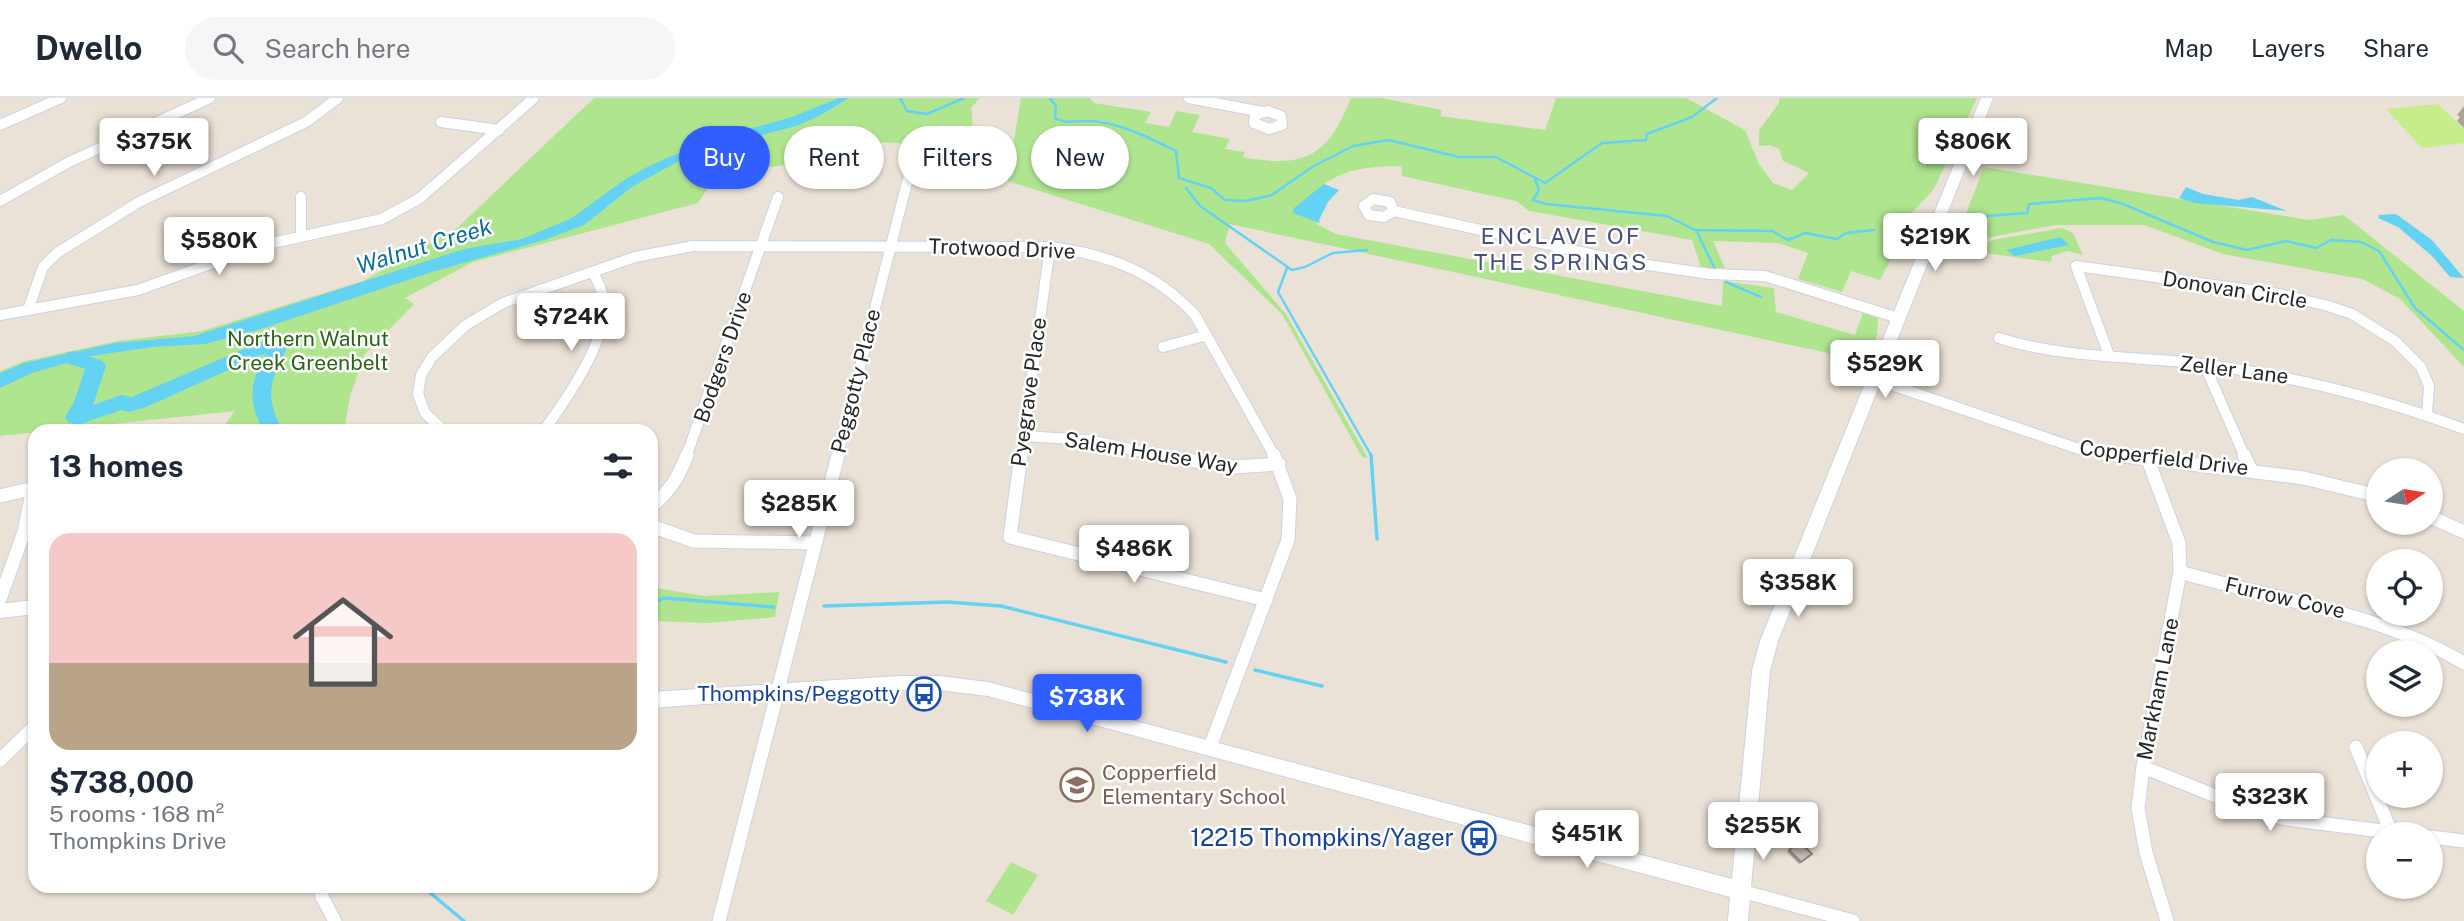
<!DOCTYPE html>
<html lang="en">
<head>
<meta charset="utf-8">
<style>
	:root { --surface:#fff; --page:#f6f6f7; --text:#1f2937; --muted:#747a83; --line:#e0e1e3; --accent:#305eff }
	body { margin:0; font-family:"Public Sans",sans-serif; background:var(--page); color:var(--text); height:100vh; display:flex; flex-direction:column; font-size:26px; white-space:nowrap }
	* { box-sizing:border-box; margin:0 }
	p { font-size:23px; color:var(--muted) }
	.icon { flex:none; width:38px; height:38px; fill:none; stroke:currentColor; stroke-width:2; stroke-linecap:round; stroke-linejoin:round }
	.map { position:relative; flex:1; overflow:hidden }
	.side { position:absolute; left:28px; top:326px; width:630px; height:469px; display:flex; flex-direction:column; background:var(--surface); border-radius:21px; box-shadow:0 2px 5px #0004 }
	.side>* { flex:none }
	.hud { position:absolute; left:679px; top:28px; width:665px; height:63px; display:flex; gap:14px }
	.needle { width:46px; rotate:78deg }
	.buttons { position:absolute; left:2366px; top:360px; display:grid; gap:14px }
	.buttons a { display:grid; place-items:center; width:77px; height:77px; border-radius:50%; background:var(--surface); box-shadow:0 2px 5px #0004; font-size:35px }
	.price { position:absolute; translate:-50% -60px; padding:0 16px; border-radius:7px; background:#fff; color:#222; font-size:23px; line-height:46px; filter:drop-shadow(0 2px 4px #0008) }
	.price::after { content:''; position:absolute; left:50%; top:42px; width:21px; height:16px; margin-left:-10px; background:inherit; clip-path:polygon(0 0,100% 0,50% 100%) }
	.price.selected { background:var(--accent); color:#fff }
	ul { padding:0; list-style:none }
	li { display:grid; align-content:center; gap:14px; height:371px; padding:0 21px }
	li span { display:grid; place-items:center; height:217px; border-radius:21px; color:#555 }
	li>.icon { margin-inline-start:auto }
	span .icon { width:126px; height:126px; fill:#fffc; stroke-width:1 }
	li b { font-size:30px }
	h2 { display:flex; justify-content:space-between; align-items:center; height:84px; padding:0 21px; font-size:30px }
	.tag { padding:0 24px; border-radius:32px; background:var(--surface); box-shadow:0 2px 5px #0004; font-size:24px; line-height:63px }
	.tag.selected { background:var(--accent); color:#fff }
	header { display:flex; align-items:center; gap:42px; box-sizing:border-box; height:98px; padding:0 35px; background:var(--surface); border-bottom:2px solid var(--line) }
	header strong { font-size:33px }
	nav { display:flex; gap:38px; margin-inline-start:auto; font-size:24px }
	.search { width:490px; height:63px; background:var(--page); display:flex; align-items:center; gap:18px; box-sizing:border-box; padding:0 24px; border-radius:38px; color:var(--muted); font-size:26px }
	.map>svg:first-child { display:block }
	.green { fill:#b0e590 }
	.pitch { fill:#c7ed8b }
	.water { fill:#64d2f3 }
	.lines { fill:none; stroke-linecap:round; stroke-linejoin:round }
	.stream-far1 { stroke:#64d2f3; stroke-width:2.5 }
	.stream { stroke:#64d2f3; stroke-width:3.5 }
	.river { fill:#64d2f3; fill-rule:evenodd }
	.minor-far1-casing { stroke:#cdd1e1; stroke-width:12 }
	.minor-casing { stroke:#cdd1e1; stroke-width:15 }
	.tertiary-casing { stroke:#cdd1e1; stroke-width:2 }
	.minor-far1 { stroke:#fff; stroke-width:10 }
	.minor { stroke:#fff; stroke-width:13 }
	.tertiary { fill:#fff; fill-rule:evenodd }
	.wall { fill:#aaa49d }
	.building { fill:#c6bfb7; stroke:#8b8680; stroke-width:2 }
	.labels { text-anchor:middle; stroke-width:5; stroke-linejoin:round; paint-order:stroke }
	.street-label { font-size:21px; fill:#272727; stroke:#fff }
	.park-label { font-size:21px; fill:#296516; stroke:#fff }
	.transit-label { font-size:21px; fill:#164399; stroke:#fff; text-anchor:end }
	.education-label { font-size:21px; fill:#785e54; stroke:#fff; text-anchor:start }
	.neighbourhood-label { font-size:23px; letter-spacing:2px; fill:#465179; stroke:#fff }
	.water-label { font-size:23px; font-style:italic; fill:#076d9a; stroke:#fff }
	.near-transit-label { font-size:24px; fill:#164399; stroke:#fff; text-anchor:end }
</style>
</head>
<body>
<header>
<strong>Dwello</strong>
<div class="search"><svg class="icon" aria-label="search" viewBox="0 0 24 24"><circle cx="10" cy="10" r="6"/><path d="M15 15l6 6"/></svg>Search here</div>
<nav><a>Map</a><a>Layers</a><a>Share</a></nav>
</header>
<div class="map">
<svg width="2464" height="823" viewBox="0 0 2464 823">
	<rect width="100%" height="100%" fill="#ebe2d7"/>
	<!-- green -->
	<g class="green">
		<path d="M 594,0 L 980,0 L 971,10 C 976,47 966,43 947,67 L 925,60 L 899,45 L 865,44 L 840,64 L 804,64 L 745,73 L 710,87 L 698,105 L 473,164 L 405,200 L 414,206 L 364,257 L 350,299 L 344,332 L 221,332 L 235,313 L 0,338 L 0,273 L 25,263 L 118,243 L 202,233 L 363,183 L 457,130 Z"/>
		<path d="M 1021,0 L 1090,0 L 1094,5 L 1151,14 L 1145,25 L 1169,29 L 1176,13 L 1200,17 L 1192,34 L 1230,41 L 1225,51 L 1245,54 L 1243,59 C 1305,71 1328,58 1351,0 L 1382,0 L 1442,12 L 1440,18 L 1545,32 L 1556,0 L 1686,0 L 1745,32 L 1759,66 L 1773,85 L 1792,92 L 1809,75 L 1783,63 L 1779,51 L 1769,47 L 1759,48 L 1759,32 L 1779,5 L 1779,0 L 1977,0 L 1934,91 L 1908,119 L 1886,120 L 1886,138 L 1896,151 L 1880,182 L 1851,173 L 1842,194 L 1798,181 L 1808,155 L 1778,145 L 1713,143 L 1725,170 L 1701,170 L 1692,142 L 1529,113 L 1516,103 L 1402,78 L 1401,68 C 1372,69 1349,69 1324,86 L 1317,126 L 1336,136 L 1722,208 L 1723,183 L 1774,190 L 1776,214 L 1855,237 L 1863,215 L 1878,220 L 1877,237 L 1870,260 C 1856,266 1846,270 1832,264 L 1828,255 L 1230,126 L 1225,145 L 1286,216 L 1368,360 L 1362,359 L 1282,216 L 1209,146 L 1007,83 Z"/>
		<path d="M 1984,69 L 2309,122 L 2344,117 L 2464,213 L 2464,269 L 2400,201 L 2362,181 L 2223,156 L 2144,127 L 2055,127 L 1954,146 Z"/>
		<path d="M 2062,130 L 2073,135 L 2083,157 L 2067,153 L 2052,158 L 2051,164 L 1985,155 L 1983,147 L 1993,142 Z"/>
		<path d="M 651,489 L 704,498 L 779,494 L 775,519 L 709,525 L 651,523 Z"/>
		<path d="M 1011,764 L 1038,777 L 1013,817 L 986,803 Z"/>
	</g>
	<!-- pitch -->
	<path class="pitch" d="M 2438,6 L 2464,31 L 2464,45 L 2422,50 L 2386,11 Z"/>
	<!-- water -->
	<g class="water">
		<path d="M 839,0 L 849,0 L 817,19 L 796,28 L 699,54 L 677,64 L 632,89 L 584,127 L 544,142 L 432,174 L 258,232 L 205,246 L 153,249 L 91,258 L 32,275 L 0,290 L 0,275 L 24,265 L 115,245 L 194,238 L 464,151 L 522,141 L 572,120 L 624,82 L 649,68 L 701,45 L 792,19 Z"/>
		<path d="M 1324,86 L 1339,92 L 1328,104 L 1319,122 L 1320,125 L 1293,115 L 1294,110 Z"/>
		<path d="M 2186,89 L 2203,96 L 2239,102 L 2252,99 L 2287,113 L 2195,105 L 2179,100 Z"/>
		<path d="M 2396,116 L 2432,142 L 2464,180 L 2450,179 L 2432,158 L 2398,129 L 2378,120 L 2379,117 Z"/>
		<path d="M 2056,140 L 2062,140 L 2069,147 L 2015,158 L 2006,152 Z"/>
	</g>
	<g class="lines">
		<!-- stream-far1 -->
		<g class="stream-far1">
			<path d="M 900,0 L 907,13 L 927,16 L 964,0"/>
			<path d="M 1050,0 L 1056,8 L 1055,20 C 1066,27 1081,22 1093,23 C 1122,26 1150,40 1176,53 L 1179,80 L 1211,90 L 1225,102 L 1246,103 L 1272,97 L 1312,69 L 1353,48 L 1389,42 L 1459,59 L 1496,59 L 1545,85 L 1602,45 L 1646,42 L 1647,36 L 1692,19 L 1717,0"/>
			<path d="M 1535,81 L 1539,92 L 1533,102 L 1546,106 L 1667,118 L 1695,132 L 1772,133 L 1788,142 L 1805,135 L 1837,141 L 1846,135 L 1874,132"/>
			<path d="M 1186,90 L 1200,108 L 1292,172 L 1305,169 L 1333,155 L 1367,152"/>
			<path d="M 1987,118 L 2027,115 L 2029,106 L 2101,100 L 2123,106 L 2213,144 L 2247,152 L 2286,143 L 2316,150 L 2331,142 L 2361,144 L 2379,153 L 2415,210 L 2464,252"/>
			<path d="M 1696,132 L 1715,171"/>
			<path d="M 1287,170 L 1278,194 L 1372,359"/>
			<path d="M 1726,184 L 1761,199"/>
		</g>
		<!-- stream -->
		<g class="stream">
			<path d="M 1371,357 L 1377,441"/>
			<path d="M 651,506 L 664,500 L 773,509"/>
			<path d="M 824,508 L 948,504 L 1001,508 L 1226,564"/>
			<path d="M 1255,572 L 1322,588"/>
			<path d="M 422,788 L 464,823"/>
		</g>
		<!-- river -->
		<path class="river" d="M 265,242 L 285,245 L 287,250 C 272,280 264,295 280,327 L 277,332 L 256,332 L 260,326 C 247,299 252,281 266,255 L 146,309 L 129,314 L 121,312 L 78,327 L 68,324 L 65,319 L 74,304 L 85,271 L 66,265 L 63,260 L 66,255 L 73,253 L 103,263 L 106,268 L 93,307 L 121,297 L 132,299 Z"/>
		<defs>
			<g id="minor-far1">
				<path d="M 1189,0 L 1262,14"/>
				<path d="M 1268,13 L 1281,18 L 1282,27 L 1269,31 L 1254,25 L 1255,17 Z"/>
				<path d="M 441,24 L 499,32"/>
				<path d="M 0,27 L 61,0"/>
				<path d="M 301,99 L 301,137"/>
				<path d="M 1373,101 L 1390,104 L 1394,113 L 1384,119 L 1369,117 L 1364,108 Z"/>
				<path d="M 0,103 L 69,64 L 210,0"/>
				<path d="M 1394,113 L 1627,164 L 1710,176 L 1765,178 L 1898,220"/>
				<path d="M 28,212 L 43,169 L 57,155 L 139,104 L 306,24 L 338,0"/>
				<path d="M 0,217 L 138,192 L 263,147 L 382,121 L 420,100 L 534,0"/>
				<path d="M 1999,240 C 2061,260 2130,258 2195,265 C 2288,277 2376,298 2464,331"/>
				<path d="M 1163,249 L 1207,237"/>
				<path d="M 2109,257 L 2076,168 L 2279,196 L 2328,208 L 2352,216 L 2395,243 L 2421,269 L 2429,288 L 2427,316"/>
				<path d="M 2205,268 L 2245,359"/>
				<path d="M 1874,281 L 2079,351 L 2129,359"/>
				<path d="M 443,332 L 425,315 L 418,296 L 421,277 L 432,259 L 466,227 L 503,205 L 635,159 L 693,148 L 1050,149 C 1108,156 1155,174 1195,217 L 1275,359"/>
				<path d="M 544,332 C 566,302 607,244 604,205 C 603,194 598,184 593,174"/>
				<path d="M 1023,338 L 1089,342 L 1165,359"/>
				<path d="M 686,359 L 778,99"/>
				<path d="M 837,359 L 911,69"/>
				<path d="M 1021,359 L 1050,149"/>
			</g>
			<g id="minor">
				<path d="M 1021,357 L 1010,439 L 1266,502"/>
				<path d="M 1157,357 L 1233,369 L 1279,366"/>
				<path d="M 2116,357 L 2304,380 L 2378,398"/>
				<path d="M 2244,357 L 2251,372"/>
				<path d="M 2148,362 L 2179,445 L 2180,474 L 2143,669 L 2138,710 L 2146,755 L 2167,823"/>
				<path d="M 0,398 L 35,390"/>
				<path d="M 651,409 C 669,394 679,379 687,357"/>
				<path d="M 2431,419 L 2464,434"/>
				<path d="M 651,428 L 694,443 L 815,445"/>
				<path d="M 2180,474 C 2276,502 2377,514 2464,565"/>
				<path d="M 0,501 L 24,434 L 33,390"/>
				<path d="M 1210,649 L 1288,442 L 1290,401 L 1274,357"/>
				<path d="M 2356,649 L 2391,734"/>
				<path d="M 0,662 L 35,628"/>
				<path d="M 2143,669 L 2256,714 L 2286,721 L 2414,737"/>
				<path d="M 2431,739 L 2464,743"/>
				<path d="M 320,788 L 322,799 L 335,823"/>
				<path d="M 1741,793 L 1853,823"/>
				<path d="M 719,823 L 838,357"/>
			</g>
			<g id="tertiary">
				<path d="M 1981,0 L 1993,0 L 1778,543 L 1770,573 L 1748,823 L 1728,823 L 1730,799 L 988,598 L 939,592 L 900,592 L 651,610 L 651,594 L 900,578 L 939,578 L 988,584 L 1732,781 L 1752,573 L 1760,543 Z"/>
				<path d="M 35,502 L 35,516 L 0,520 L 0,506 Z"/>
			</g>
		</defs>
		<!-- minor-far1 casing -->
		<use href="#minor-far1" class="minor-far1-casing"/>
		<!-- minor casing -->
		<use href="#minor" class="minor-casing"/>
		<!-- tertiary casing -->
		<use href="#tertiary" class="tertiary-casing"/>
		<!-- minor-far1 -->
		<use href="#minor-far1" class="minor-far1"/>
		<!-- minor -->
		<use href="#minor" class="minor"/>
		<!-- tertiary -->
		<use href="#tertiary" class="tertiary"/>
	</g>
	<!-- wall -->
	<g class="wall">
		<path d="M 2464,8 L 2464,30 L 2457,23 L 2460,19 L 2457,17 Z"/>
		<path d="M 1789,752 L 1810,758 L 1799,766 L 1787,754 Z"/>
	</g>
	<!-- building -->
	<path class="building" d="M 1800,744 L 1812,756 L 1801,764 L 1789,752 Z"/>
	<!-- icons -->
	<defs>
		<symbol id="bus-ring" viewBox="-11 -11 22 22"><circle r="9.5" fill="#fff" stroke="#1a4fb4" stroke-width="1.5"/><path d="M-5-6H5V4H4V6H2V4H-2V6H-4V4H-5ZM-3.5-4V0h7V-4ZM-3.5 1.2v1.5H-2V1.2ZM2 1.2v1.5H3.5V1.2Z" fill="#1a4fb4"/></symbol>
		<symbol id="school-ring" viewBox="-11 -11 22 22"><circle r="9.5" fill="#fff" stroke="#8d6e63" stroke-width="1.5"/><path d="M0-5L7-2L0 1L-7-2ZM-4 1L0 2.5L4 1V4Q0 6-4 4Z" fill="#8d6e63"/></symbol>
	</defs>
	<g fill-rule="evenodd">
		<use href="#bus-ring" x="905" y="577" width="38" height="38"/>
		<use href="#school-ring" x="1058" y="668" width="38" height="38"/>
		<use href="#bus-ring" x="1460" y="721" width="38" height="38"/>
	</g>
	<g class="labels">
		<!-- street labels -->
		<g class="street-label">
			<text transform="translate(1002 151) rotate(2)" y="7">Trotwood Drive</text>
			<text transform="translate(2235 192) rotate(9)" y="7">Donovan Circle</text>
			<text transform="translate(723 259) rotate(-71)" y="7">Bodgers Drive</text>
			<text transform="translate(2234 272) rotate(7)" y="7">Zeller Lane</text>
			<text transform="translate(856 283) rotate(-76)" y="7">Peggotty Place</text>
			<text transform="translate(1029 294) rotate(-82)" y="7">Pyegrave Place</text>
			<text transform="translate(1151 355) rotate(9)" y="7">Salem House Way</text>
			<text transform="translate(2164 360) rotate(7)" y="7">Copperfield Drive</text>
			<text transform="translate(2285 500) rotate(13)" y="7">Furrow Cove</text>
			<text transform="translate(2158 591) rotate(-79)" y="7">Markham Lane</text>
		</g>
		<!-- park labels -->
		<g class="park-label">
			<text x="308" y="248">Northern Walnut<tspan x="308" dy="24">Creek Greenbelt</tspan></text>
		</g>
		<!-- transit labels -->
		<g class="transit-label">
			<text x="900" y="603">Thompkins/Peggotty</text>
		</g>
		<!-- education labels -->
		<g class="education-label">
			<text x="1102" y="682">Copperfield<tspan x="1102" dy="24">Elementary School</tspan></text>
		</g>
		<!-- neighbourhood labels -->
		<g class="neighbourhood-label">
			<text x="1561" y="146">ENCLAVE OF<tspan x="1561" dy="26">THE SPRINGS</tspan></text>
		</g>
		<!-- water labels -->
		<g class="water-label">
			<text transform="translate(424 148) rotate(-17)" y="8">Walnut Creek</text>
		</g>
		<!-- near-transit labels -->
		<g class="near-transit-label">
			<text x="1454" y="748">12215 Thompkins/Yager</text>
		</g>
	</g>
</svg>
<div class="buttons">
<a><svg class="needle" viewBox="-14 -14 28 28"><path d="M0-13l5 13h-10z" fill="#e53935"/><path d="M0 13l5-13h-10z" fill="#747a83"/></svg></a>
<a><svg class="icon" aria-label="locate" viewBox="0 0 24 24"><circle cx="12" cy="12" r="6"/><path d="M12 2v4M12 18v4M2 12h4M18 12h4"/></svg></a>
<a><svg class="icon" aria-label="layers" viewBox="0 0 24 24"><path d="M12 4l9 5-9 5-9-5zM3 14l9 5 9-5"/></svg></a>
<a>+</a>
<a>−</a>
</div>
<b class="price" style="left:154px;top:80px">$375K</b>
<b class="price" style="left:1973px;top:80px">$806K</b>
<b class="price" style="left:1935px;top:175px">$219K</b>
<b class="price" style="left:219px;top:179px">$580K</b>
<b class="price" style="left:571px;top:255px">$724K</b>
<b class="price" style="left:1885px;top:302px">$529K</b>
<b class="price" style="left:799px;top:442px">$285K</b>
<b class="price" style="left:1134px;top:487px">$486K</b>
<b class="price" style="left:1798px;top:521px">$358K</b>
<b class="price selected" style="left:1087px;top:636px">$738K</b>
<b class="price" style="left:2270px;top:735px">$323K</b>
<b class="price" style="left:1763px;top:764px">$255K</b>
<b class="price" style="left:1587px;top:772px">$451K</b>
<div class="hud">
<a class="tag selected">Buy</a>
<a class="tag">Rent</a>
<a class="tag">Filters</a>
<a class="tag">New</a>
</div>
<section class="side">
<h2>13 homes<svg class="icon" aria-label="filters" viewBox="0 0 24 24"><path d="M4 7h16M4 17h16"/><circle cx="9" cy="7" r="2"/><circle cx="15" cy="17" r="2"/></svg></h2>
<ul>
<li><span style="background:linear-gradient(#f6c9c9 60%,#b9a48a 0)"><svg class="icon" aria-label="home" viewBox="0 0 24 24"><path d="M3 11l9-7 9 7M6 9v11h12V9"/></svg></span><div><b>$738,000</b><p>5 rooms · 168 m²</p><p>Thompkins Drive</p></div></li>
</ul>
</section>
</div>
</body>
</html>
